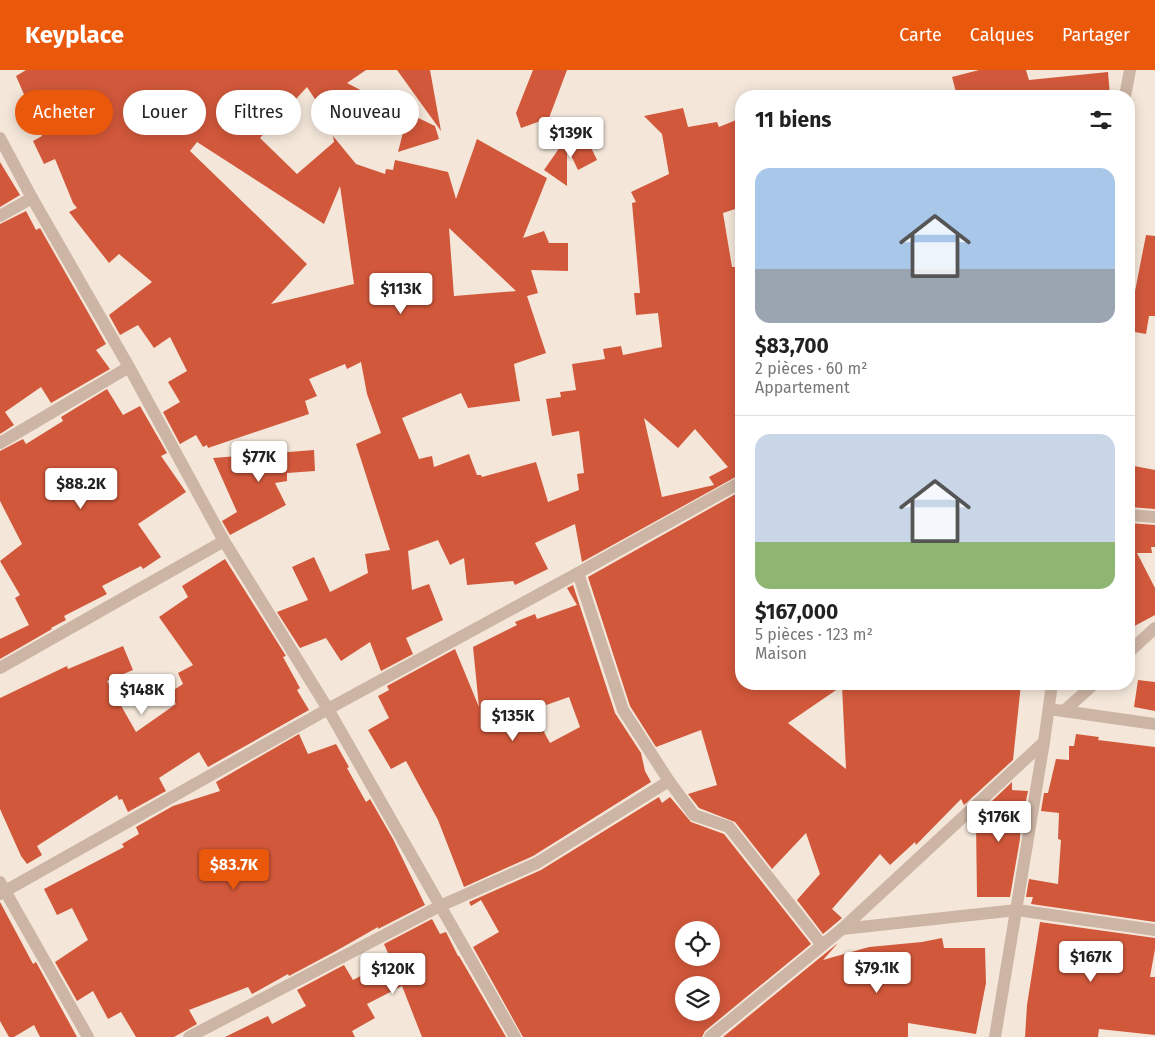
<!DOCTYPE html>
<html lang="fr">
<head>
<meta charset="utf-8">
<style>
	:root { --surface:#fff; --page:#f6f6f6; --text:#222; --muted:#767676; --line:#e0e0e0; --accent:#ea580c }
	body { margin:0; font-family:"Fira Sans",sans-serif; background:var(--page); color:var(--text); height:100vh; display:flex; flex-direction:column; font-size:19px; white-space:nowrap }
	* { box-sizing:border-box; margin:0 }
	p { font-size:16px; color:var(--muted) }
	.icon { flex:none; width:28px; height:28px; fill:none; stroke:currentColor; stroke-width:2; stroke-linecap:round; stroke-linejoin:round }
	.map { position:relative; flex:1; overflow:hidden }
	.panel { position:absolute; left:735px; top:20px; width:400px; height:600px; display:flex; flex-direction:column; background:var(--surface); border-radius:20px; box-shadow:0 2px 12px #0003 }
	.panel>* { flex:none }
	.guide { position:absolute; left:15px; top:20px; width:475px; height:45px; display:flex; gap:10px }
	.controls { position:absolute; left:675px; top:851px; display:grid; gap:10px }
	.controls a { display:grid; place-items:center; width:45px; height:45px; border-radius:50%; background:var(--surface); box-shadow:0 2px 12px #0003; font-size:25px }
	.price { position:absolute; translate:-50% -42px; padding:0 11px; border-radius:5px; background:#fff; color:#222; font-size:16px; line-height:32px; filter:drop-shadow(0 1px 2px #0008) }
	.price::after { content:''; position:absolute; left:50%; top:30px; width:15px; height:11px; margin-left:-8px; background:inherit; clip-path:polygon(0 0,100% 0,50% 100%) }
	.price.current { background:var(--accent); color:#fff }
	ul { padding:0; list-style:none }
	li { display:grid; align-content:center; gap:10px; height:265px; padding:0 20px }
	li+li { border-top:1px solid var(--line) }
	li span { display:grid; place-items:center; height:155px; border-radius:15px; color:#555 }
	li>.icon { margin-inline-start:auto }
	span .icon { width:90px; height:90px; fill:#fffc; stroke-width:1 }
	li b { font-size:21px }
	h2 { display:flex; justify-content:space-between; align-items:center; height:60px; padding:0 20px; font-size:21px }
	.tag { padding:0 18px; border-radius:22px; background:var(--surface); box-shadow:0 2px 12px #0003; font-size:18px; line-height:45px }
	.tag.current { background:var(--accent); color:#fff }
	header { display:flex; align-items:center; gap:30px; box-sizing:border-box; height:70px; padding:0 25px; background:var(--accent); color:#fff }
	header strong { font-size:24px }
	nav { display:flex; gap:28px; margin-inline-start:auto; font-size:18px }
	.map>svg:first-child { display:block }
	.building { fill:#d2583b; fill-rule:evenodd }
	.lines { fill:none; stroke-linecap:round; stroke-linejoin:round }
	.minor { stroke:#cdb5a5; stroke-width:12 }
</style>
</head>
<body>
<header>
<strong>Keyplace</strong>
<nav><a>Carte</a><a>Calques</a><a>Partager</a></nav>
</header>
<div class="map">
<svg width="1155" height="967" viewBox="0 0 1155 967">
	<rect width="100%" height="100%" fill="#f4e7da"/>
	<!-- building -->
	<g class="building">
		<path d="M 26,0 L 366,0 L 347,13 L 372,26 L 330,52 L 307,17 L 260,68 L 297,104 L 334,72 L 333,66 L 356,94 L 385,104 L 386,99 L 393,100 L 395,90 L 448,102 L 456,129 L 477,69 L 547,108 L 523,168 L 544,161 L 549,173 L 568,173 L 568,201 L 531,200 L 538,223 L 527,226 L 546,283 L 514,294 L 520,331 L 468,338 L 461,323 L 402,348 L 419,389 L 432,386 L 434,397 L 469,384 L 477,405 L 481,405 L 482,407 L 536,392 L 548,432 L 579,420 L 577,404 L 584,403 L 579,361 L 552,366 L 546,329 L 561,327 L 560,322 L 576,320 L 572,294 L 605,289 L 603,279 L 621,276 L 623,285 L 662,277 L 658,243 L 636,245 L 634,223 L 640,223 L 632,133 L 636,132 L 631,122 L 669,104 L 662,64 L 644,46 L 683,38 L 688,57 L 717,52 L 719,57 L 741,48 L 741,137 L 723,143 L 732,197 L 741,197 L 741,404 L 582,492 L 575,454 L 535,473 L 548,499 L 515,515 L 513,511 L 467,515 L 464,488 L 450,495 L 438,470 L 408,481 L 412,520 L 429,514 L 443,550 L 406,568 L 413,584 L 381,601 L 370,572 L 341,591 L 326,568 L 300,578 L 277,542 L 308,530 L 292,497 L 314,487 L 330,522 L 368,503 L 365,484 L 390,480 L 356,374 L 381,363 L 367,324 L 361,292 L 347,299 L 345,294 L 309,309 L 317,326 L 305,331 L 309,344 L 208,378 L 207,375 L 203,377 L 196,365 L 180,374 L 163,342 L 180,332 L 168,312 L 187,301 L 170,267 L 154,278 L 138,255 L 120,265 L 109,245 L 152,212 L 119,184 L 109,193 L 69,142 L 77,138 L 73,133 L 55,89 L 44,94 L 33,71 L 42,66 L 16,6 ZM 197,72 L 324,154 L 340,116 L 354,214 L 271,234 L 307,194 L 190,81 ZM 449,158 L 450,159 L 516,221 L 454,226 ZM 644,348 L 678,378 L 695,359 L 728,397 L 709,407 L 714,415 L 662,427 Z"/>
		<path d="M 397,0 L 430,0 L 441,61 Z"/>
		<path d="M 533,0 L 567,0 L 549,48 L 521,58 L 516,43 Z"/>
		<path d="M 979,0 L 1026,0 L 1029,10 L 1108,2 L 1110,26 L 981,26 L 979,21 L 957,26 L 952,7 Z"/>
		<path d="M 408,43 L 435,56 L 439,69 L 398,82 Z"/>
		<path d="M 567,67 L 567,76 L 586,67 L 597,90 L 578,100 L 567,77 L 567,116 L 544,100 Z"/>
		<path d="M 0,92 L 20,125 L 0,137 Z"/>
		<path d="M 26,141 L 36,160 L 40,158 L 106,274 L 96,280 L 110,299 L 51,333 L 41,317 L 5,342 L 14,355 L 0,364 L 0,154 Z"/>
		<path d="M 1146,165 L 1155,166 L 1155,246 L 1149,246 L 1146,264 L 1129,261 L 1129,252 Z"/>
		<path d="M 107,319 L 123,345 L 140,336 L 167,383 L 161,386 L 186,422 L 138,454 L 161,487 L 143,499 L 141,496 L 102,516 L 107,524 L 64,546 L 66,550 L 51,558 L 52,559 L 0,589 L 0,569 L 29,555 L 15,528 L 20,525 L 0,491 L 22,474 L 0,431 L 0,381 L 23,369 L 26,374 L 63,351 L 61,347 Z"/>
		<path d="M 314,380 L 315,401 L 287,403 L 287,411 L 275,413 L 286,435 L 230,465 L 222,451 L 237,442 L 213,388 Z"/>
		<path d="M 1129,395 L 1155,400 L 1155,439 L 1129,437 Z"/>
		<path d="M 741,421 L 741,614 L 1021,614 L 1013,690 L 964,735 L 961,729 L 916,775 L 915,772 L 890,795 L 880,784 L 832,839 L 842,848 L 823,864 L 797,830 L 820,804 L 806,763 L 772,799 L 735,752 L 699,738 L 688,724 L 717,715 L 701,660 L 656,677 L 630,636 L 588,507 ZM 842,616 L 846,699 L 788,653 Z"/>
		<path d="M 1129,453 L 1155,455 L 1155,477 L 1151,477 L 1152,483 L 1137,483 L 1155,518 L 1155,545 L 1129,559 Z"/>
		<path d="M 225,489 L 286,586 L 283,587 L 300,618 L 297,620 L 309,640 L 208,697 L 199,682 L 159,708 L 166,721 L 128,742 L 122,729 L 119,730 L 117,725 L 37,776 L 42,785 L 27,794 L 21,786 L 0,739 L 0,628 L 67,596 L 68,599 L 123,576 L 133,600 L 107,611 L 136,662 L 176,634 L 169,623 L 183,614 L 178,603 L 193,595 L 159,547 L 188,527 L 182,516 Z"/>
		<path d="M 573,515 L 615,643 L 641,683 L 645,701 L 651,712 L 533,786 L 464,817 L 438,750 L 406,691 L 391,699 L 368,660 L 389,648 L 378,626 L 389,620 L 387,616 L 455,579 L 479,637 L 473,577 L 517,555 L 515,552 L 535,544 L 537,549 L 577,535 L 567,518 ZM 569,627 L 580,657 L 550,673 L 532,640 Z"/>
		<path d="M 1138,610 L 1155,612 L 1155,641 L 1134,637 Z"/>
		<path d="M 299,664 L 308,684 L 336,674 L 349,697 L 347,698 L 366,732 L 370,729 L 393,769 L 425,835 L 378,859 L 378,857 L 336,881 L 289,906 L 288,904 L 252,924 L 248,917 L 189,940 L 197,954 L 174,967 L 136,967 L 121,942 L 108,949 L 93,921 L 77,931 L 55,892 L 88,870 L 72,838 L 57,845 L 44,819 L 124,777 L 122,774 L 139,764 L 136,757 L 173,736 L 220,721 L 216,712 Z"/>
		<path d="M 1076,664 L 1099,667 L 1098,670 L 1155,677 L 1155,852 L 1031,834 L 1033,827 L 1026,827 L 1029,809 L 1058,814 L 1061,770 L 1058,769 L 1059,743 L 1041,741 L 1044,723 L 1048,723 L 1056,689 L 1069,690 L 1069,676 L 1074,676 Z"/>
		<path d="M 1012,712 L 1012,720 L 1028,721 L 1024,740 L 1021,740 L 1020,769 L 1010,827 L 977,827 L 976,753 L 973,749 Z"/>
		<path d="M 659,727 L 662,733 L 670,727 L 691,752 L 724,764 L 811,874 L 705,961 L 702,967 L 523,967 L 473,877 L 499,862 L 481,830 L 471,836 L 469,832 L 541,800 ZM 684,860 L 711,860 L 711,888 L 684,888 ZM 684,915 L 711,915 L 711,942 L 684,942 Z"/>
		<path d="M 0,832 L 33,894 L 36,892 L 77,967 L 40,967 L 34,955 L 14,967 L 9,967 L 0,951 Z"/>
		<path d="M 432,849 L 440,864 L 446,862 L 458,886 L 459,886 L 506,967 L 422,967 L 402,916 L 367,934 L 375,948 L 352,961 L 355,967 L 225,967 L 268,946 L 272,954 L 306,936 L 297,920 L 344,895 L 353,910 L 391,890 L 384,874 Z"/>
		<path d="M 1040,852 L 1155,868 L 1155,879 L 1150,907 L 1155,907 L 1155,965 L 1099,959 L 1098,967 L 1025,967 L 1027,935 Z"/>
		<path d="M 942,868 L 944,878 L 985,878 L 986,913 L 976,964 L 908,953 L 908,967 L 723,967 L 838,873 L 823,890 L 869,877 L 922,872 Z"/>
	</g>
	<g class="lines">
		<!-- minor -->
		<g class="minor">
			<path d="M 1125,26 L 1130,0"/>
			<path d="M 0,68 L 32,128 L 129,297 L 224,471 L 328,639 L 515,967"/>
			<path d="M 0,146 L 32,128"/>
			<path d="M 0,373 L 129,297"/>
			<path d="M 1129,445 L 1155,447"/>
			<path d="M 578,503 L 623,640 L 669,711 L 694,745 L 729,757 L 822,875"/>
			<path d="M 1129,582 L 1155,558"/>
			<path d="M 0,598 L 224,471"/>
			<path d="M 1049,639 L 1155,654"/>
			<path d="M 1065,640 L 1094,614"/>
			<path d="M 0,812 L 88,967"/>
			<path d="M 0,824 L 328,639 L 578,503 L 741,412"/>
			<path d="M 842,859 L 1017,840 L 1155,860"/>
			<path d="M 189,967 L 440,836 L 537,793 L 669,711"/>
			<path d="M 710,967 L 842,859 L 1044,672"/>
			<path d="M 995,967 L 1044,672 L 1052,614"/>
		</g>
	</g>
</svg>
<div class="controls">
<a><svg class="icon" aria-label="locate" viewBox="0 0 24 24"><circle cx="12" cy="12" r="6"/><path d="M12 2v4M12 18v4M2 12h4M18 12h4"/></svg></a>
<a><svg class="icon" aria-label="layers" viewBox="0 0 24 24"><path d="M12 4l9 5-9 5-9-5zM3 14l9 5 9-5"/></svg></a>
</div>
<b class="price" style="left:571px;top:89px">$139K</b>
<b class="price" style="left:401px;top:245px">$113K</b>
<b class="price" style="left:259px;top:413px">$77K</b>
<b class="price" style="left:81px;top:440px">$88.2K</b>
<b class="price" style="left:142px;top:646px">$148K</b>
<b class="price" style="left:513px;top:672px">$135K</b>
<b class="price" style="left:999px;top:773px">$176K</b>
<b class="price current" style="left:234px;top:821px">$83.7K</b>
<b class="price" style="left:1091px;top:913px">$167K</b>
<b class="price" style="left:877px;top:924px">$79.1K</b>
<b class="price" style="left:393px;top:925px">$120K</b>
<div class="guide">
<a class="tag current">Acheter</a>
<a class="tag">Louer</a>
<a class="tag">Filtres</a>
<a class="tag">Nouveau</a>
</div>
<section class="panel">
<h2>11 biens<svg class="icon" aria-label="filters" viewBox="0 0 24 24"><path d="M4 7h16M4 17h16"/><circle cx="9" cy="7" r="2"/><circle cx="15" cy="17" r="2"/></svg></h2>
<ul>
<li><span style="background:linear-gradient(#a9c7e8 65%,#9aa5b1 0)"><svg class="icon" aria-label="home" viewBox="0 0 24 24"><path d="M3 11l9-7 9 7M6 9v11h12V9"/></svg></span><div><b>$83,700</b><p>2 pièces · 60 m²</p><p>Appartement</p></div></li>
<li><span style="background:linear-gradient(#c9d6e8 70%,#8fb573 0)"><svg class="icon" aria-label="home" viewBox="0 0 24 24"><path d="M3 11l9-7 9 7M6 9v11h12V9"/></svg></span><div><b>$167,000</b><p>5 pièces · 123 m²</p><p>Maison</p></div></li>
</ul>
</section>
</div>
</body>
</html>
